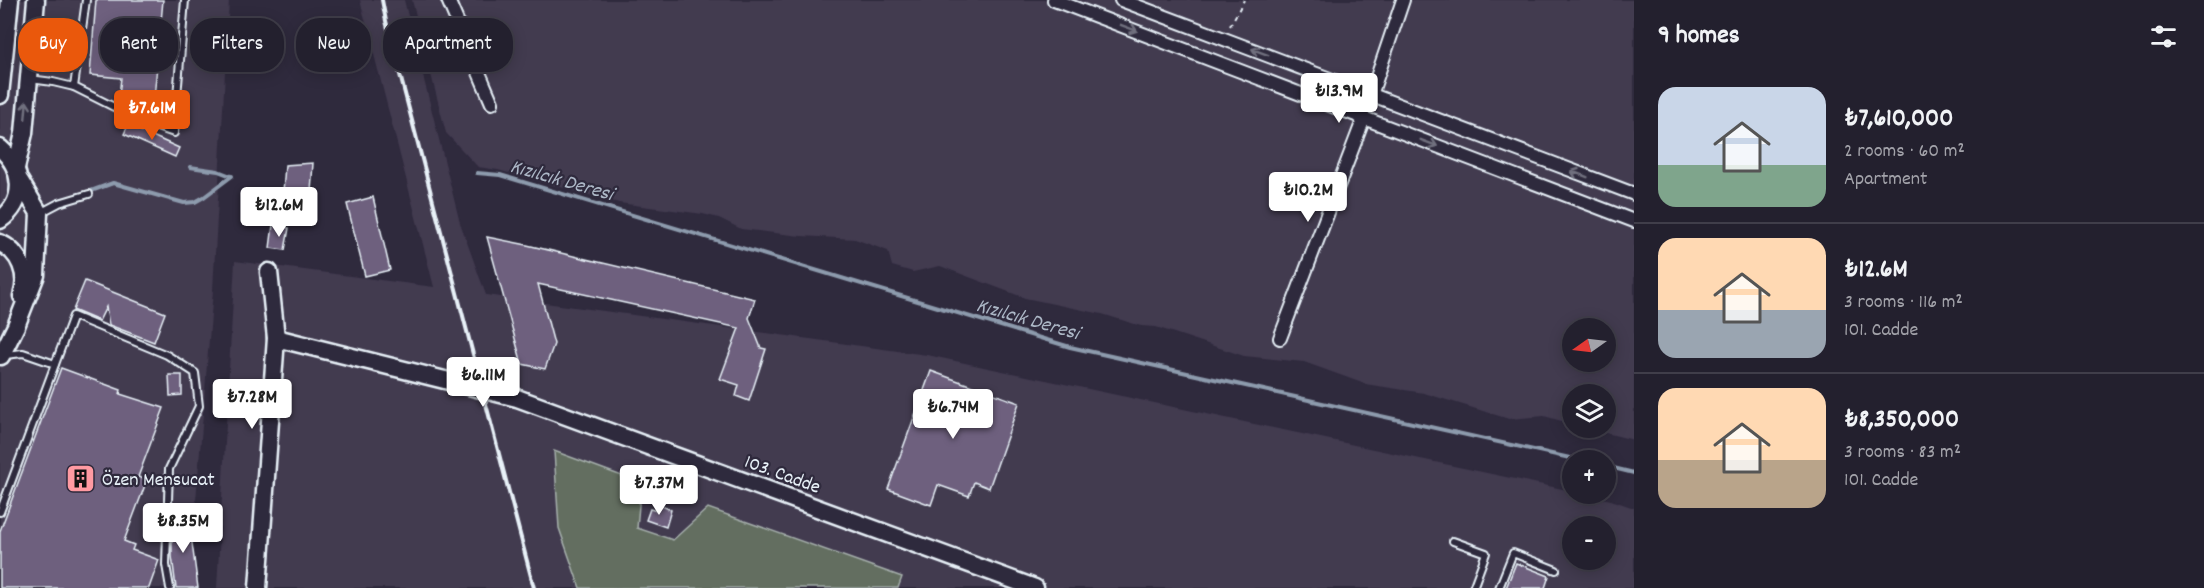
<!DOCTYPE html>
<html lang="en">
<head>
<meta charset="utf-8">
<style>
	:root { --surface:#23202e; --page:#2f2d3a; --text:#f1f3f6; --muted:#a3a3aa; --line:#403e4a; --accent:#ea580c }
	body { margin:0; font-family:Dekko,sans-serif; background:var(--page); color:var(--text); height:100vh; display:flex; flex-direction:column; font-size:22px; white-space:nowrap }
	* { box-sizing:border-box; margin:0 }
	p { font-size:20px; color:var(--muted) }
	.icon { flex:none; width:33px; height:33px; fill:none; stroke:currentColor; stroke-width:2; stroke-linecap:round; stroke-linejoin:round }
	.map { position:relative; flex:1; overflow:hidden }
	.drawer { display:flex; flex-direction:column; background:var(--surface); width:570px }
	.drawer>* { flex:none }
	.top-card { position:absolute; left:18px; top:18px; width:570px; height:54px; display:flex; gap:12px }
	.needle { width:39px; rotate:256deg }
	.fabs { position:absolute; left:1562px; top:318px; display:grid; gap:12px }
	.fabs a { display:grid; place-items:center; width:54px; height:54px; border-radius:50%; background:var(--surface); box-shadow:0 3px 15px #0003,0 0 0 2px var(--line); font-size:30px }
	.price { position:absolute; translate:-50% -51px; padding:0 14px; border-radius:6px; background:#fff; color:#222; font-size:20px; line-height:39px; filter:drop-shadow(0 2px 3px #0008) }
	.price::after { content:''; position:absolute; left:50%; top:36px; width:18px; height:14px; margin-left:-9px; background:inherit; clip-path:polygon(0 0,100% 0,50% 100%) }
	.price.on { background:var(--accent); color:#fff }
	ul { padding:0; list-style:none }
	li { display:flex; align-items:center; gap:18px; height:150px; padding:0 24px }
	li+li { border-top:2px solid var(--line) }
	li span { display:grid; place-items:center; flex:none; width:168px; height:120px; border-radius:18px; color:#555 }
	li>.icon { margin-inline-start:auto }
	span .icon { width:72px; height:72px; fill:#fffc; stroke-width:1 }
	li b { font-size:26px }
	h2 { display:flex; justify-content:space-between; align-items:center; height:72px; padding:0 24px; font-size:26px }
	.pill { padding:0 21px; border-radius:24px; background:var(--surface); box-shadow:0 3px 15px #0003,0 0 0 2px var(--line); font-size:21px; line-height:54px }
	.pill.on { background:var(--accent); color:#fff }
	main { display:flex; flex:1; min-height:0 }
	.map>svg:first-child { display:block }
	.built { fill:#423a50; fill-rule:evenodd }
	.green { fill:#636e61; stroke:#a6b0ac; stroke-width:1.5 }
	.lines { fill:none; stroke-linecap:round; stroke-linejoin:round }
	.stream { stroke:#8d9bad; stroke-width:4 }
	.building { fill:#6e617e; stroke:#e8f1f8; stroke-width:1.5 }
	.lane-casing { stroke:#e8f1f8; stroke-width:10 }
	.street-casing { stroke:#e8f1f8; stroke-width:16 }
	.secondary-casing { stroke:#e8f1f8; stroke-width:21 }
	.path { stroke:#e8f1f8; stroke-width:2; stroke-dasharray:4.5 4.5; stroke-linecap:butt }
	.lane { stroke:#2f2a3d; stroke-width:6 }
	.street { stroke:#2f2a3d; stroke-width:12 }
	.secondary { stroke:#2f2a3d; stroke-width:16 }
	.rail { stroke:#e8f1f8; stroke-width:4 }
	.oneway { stroke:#70707e }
	.labels { text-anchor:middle; stroke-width:4.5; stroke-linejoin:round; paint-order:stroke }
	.street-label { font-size:20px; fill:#e8f1f8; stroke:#2f2a3d }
	.poi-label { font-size:20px; fill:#e8f1f8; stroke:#2f2a3d; text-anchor:start }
	.water-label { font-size:21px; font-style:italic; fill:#acb7c6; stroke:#2f2a3d }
</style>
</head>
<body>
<main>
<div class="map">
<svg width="1634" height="588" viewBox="0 0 1634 588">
	<rect width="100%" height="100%" fill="#2f2a3d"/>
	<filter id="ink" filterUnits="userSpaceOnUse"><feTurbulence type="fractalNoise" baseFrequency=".0167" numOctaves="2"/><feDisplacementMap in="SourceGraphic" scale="12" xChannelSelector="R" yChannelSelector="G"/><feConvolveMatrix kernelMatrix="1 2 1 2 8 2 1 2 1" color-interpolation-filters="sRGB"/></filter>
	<g filter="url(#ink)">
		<!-- built -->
		<g class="built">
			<path d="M 0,0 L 229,0 L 213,290 L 189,588 L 0,588 Z"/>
			<path d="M 360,0 L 404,0 L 460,223 L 486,295 L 927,355 L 1572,491 L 1572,494 L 1582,494 L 1611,500 L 1634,508 L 1634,588 L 217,588 L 235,261 L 434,287 ZM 1572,526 L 1605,526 L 1605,560 L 1572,560 Z"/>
			<path d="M 412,0 L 1634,0 L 1634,440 L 1586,428 L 1605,428 L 1605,394 L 1572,394 L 1572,424 L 1544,416 L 1509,419 L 1424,393 L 1365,384 L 1304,362 L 1244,356 L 1156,327 L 1141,326 L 1102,314 L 1025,298 L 940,266 L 913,272 L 892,266 L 888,251 L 855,239 L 801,236 L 741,229 L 719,218 L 703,214 L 619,203 L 498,170 L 478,167 L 446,133 ZM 1572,328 L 1605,328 L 1605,362 L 1572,362 Z"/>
		</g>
		<!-- green -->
		<path class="green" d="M 554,451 L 641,483 L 637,528 L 673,540 L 708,508 L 902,577 L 898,588 L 580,588 L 559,528 Z"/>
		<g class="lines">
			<!-- stream -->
			<g class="stream">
				<path d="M 190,167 L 218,171 L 231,176"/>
				<path d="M 477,173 L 500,175 L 1070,347 L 1579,460"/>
				<path d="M 91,191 L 113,183 L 184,203 L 195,202 L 204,197 L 232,176"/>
				<path d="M 1605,466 L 1634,473"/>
			</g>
		</g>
		<!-- building -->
		<g class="building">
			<path d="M 96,0 L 163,0 L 154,98 L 119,95 L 121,78 L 90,75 Z"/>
			<path d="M 128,125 L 179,148 L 175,157 L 124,134 Z"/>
			<path d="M 313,163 L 310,206 L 282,206 L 285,165 Z"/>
			<path d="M 373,197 L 390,270 L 365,276 L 347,204 Z"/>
			<path d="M 273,225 L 289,228 L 285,250 L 270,248 Z"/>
			<path d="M 487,237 L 527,245 L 755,299 L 749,318 L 761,348 L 766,349 L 749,401 L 736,396 L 739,385 L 720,379 L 739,328 L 538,284 L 554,344 L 545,369 L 522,364 Z"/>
			<path d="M 85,281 L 165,313 L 154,342 L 109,325 L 106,307 L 99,321 L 73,310 Z"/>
			<path d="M 61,368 L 121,390 L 120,394 L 164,408 L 138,477 L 147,480 L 124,541 L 134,545 L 132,550 L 159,560 L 149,588 L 0,588 L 0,531 Z"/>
			<path d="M 931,371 L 1019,403 L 989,488 L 974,482 L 969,496 L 938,485 L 931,505 L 888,489 Z"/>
			<path d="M 169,375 L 182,375 L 182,395 L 170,396 Z"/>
			<path d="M 660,505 L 671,510 L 666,527 L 646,520 L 650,509 L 657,511 Z"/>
			<path d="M 188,513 L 198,588 L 176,588 L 172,556 L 172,539 L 175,539 L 173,514 Z"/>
			<path d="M 1516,563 L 1549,576 L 1545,588 L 1506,588 Z"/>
		</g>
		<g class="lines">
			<defs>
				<g id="lane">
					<path d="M 86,0 L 74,87 L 148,124 L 174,133 L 185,0"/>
					<path d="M 30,79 L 53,82 L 74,87"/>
					<path d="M 40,213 L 59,203 L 89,194"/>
					<path d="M 5,355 L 23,353 L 55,364"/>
					<path d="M 0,512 L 73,316 L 167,355 L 195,373 L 199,406 L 169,469 L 166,565 L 170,588"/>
					<path d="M 1453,541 L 1486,553 L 1473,588"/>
					<path d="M 1499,588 L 1513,553 L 1556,570"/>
				</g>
				<g id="street">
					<path d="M 448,0 L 492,103"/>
					<path d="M 1054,0 L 1634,221"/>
					<path d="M 1121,0 L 1634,194"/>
					<path d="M 1371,95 L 1403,0"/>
					<path d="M 1280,338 L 1364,118"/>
				</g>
				<g id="secondary">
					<path d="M 0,95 L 10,0"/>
					<path d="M 0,148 C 23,168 27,201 0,220"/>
					<path d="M 16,168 L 24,133 L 36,0"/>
					<path d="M 0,243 C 20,252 29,275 22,296"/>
					<path d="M 276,338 L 517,398 L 1035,588"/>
					<path d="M 1,356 L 16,326 L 36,275 L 39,213 L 20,181"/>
					<path d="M 258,588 L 276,338 L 269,272"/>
				</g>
			</defs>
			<!-- lane casing -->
			<use href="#lane" class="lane-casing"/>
			<!-- street casing -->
			<use href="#street" class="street-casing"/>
			<!-- secondary casing -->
			<use href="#secondary" class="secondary-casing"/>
			<!-- path -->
			<path class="path" d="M 1230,26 L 1244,0"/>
			<!-- lane -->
			<use href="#lane" class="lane"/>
			<!-- street -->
			<use href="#street" class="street"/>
			<!-- secondary -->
			<use href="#secondary" class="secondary"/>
			<!-- rail -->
			<path class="rail" d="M 382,0 L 386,21 L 534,588"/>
		</g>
		<!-- one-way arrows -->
		<defs><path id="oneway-shaft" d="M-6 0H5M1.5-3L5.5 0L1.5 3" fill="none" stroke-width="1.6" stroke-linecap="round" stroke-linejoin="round" transform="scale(1.5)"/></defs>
		<g class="oneway">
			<use href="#oneway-shaft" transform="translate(1129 28) rotate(21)"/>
			<use href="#oneway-shaft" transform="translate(1260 52) rotate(-159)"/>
			<use href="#oneway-shaft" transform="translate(26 110) rotate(-85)"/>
			<use href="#oneway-shaft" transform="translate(1429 143) rotate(21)"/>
			<use href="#oneway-shaft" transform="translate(1579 174) rotate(-159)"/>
		</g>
	</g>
	<!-- icons -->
	<defs>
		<symbol id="building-square" viewBox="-11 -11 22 22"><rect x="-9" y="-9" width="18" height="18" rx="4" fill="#ff9aa2" stroke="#2f2a3d"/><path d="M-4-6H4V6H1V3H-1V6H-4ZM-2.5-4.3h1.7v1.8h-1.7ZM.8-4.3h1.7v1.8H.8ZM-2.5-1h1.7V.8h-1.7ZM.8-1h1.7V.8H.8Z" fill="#111"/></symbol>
	</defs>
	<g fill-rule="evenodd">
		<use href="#building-square" x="64" y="462" width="33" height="33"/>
	</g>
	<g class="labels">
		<!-- street labels -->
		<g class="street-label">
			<text transform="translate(783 473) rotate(20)" y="7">103. Cadde</text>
		</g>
		<!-- poi labels -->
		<g class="poi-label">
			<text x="102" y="485">Özen Mensucat</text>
		</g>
		<!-- water labels -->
		<g class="water-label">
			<text transform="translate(562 179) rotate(16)" y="7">Kızılcık Deresi</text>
			<text transform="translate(1028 318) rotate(16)" y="7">Kızılcık Deresi</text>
		</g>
	</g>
</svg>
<div class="fabs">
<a><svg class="needle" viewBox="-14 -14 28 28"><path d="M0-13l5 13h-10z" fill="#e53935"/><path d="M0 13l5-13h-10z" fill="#a3a3aa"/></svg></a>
<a><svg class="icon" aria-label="layers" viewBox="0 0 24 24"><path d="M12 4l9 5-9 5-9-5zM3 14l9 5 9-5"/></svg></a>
<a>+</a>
<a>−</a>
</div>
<b class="price" style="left:1339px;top:124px">₺13.9M</b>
<b class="price on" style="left:152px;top:141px">₺7.61M</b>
<b class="price" style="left:1308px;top:223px">₺10.2M</b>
<b class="price" style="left:279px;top:238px">₺12.6M</b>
<b class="price" style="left:483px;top:408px">₺6.11M</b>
<b class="price" style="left:252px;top:430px">₺7.28M</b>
<b class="price" style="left:953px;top:440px">₺6.74M</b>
<b class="price" style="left:659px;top:516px">₺7.37M</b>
<b class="price" style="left:183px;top:554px">₺8.35M</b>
<div class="top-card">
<a class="pill on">Buy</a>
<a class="pill">Rent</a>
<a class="pill">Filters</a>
<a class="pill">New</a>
<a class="pill">Apartment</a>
</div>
</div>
<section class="drawer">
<h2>9 homes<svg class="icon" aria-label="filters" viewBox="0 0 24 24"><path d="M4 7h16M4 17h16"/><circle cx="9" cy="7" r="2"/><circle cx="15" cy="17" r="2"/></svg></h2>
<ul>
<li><span style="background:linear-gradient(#c9d6e8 65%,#7fa58c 0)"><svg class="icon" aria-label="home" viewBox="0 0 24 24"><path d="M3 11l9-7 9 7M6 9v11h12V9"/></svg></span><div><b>₺7,610,000</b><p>2 rooms · 60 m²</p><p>Apartment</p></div></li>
<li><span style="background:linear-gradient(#ffd9b3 60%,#9aa5b1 0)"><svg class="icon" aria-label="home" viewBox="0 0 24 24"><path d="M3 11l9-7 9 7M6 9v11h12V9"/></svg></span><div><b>₺12.6M</b><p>3 rooms · 116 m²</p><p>101. Cadde</p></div></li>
<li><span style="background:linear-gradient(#ffd9b3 60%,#b9a48a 0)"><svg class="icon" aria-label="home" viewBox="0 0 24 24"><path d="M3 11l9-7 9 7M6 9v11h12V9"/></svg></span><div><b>₺8,350,000</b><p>3 rooms · 83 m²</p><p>101. Cadde</p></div></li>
</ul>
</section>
</main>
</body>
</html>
